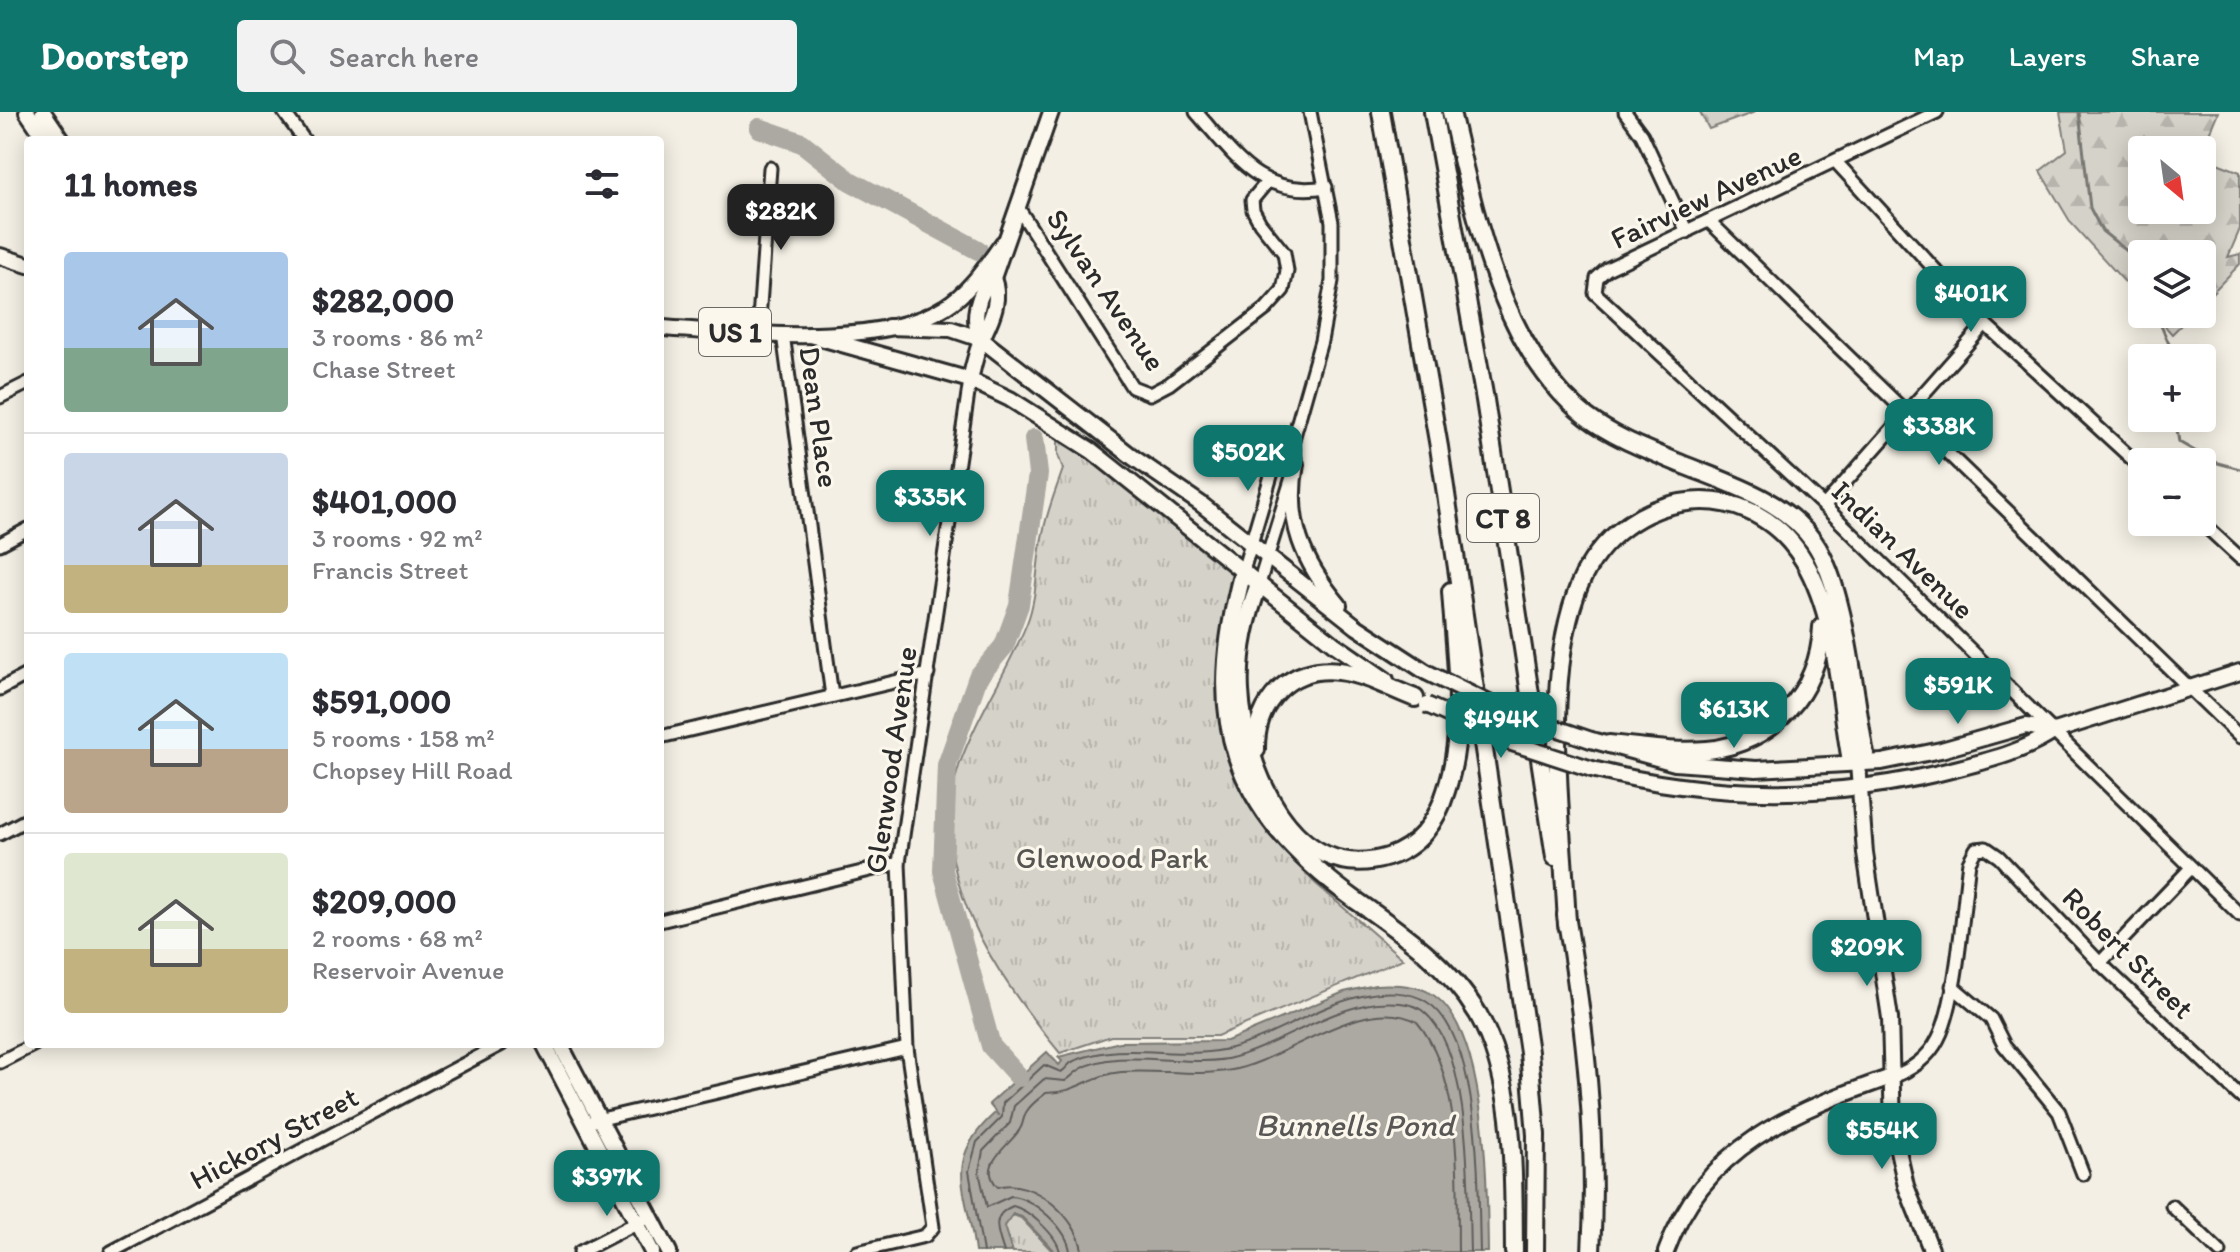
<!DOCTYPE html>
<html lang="en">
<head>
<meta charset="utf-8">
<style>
	:root { --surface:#fff; --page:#f2f2f3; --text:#2b2b33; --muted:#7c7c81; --line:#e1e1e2; --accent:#0f766e }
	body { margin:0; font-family:Itim,sans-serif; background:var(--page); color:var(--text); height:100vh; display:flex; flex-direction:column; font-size:30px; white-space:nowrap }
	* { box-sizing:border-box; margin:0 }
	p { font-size:26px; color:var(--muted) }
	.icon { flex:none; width:44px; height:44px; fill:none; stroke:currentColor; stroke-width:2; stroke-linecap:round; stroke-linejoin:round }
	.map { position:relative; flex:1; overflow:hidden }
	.drawer { position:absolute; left:24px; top:24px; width:640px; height:912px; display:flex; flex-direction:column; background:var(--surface); border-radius:8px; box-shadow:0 4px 20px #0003 }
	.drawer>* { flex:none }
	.needle { width:52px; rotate:151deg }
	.tools { position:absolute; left:2128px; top:24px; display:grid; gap:16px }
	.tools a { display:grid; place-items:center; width:88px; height:88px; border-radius:8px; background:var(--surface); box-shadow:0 4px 20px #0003; font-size:40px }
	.price { position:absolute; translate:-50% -68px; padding:0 18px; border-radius:16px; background:var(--accent); color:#fff; font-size:26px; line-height:52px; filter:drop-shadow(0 2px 4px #0008) }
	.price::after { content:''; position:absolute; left:50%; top:48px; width:24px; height:18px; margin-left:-12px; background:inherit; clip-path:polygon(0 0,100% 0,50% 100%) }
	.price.current { background:#222; color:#fff }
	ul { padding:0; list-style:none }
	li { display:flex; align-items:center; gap:24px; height:200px; padding:0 40px }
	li+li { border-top:2px solid var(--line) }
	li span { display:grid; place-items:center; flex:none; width:224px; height:160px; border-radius:8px; color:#555 }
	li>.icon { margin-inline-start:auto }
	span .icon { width:96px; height:96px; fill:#fffc; stroke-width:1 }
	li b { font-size:34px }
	h2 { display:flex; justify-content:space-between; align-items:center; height:96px; padding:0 40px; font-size:34px }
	header { display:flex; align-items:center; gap:48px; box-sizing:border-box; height:112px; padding:0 40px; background:var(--accent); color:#fff }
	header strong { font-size:38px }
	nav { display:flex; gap:44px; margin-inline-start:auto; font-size:28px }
	.search { width:560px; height:72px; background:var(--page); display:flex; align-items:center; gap:20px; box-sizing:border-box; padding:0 28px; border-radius:8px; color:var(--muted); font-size:30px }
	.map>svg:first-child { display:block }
	.forest { fill:url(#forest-firs); stroke:#807e7a; stroke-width:2 }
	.cemetery { fill:url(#cemetery-stones); stroke:#807e7a; stroke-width:2 }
	.park { fill:url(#park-tufts); stroke:#807e7a; stroke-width:2 }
	.water { fill:#aca9a2; stroke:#787772; stroke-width:2 }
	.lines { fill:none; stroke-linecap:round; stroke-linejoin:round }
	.shore { stroke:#5f5d5b; stroke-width:2 }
	.stream { stroke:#787772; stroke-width:3 }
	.river { stroke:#aca9a2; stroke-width:20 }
	.minor-casing { stroke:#2b2b2b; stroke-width:17 }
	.major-casing { stroke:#2b2b2b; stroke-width:20 }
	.highway-casing { stroke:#2b2b2b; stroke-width:22 }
	.minor { stroke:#fbf7ec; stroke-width:11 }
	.major { stroke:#fbf7ec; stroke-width:14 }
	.highway { stroke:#fbf7ec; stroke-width:16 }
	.major-bridge-casing { stroke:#2b2b2b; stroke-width:20; stroke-linecap:butt }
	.major-bridge { stroke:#fbf7ec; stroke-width:14 }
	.labels { text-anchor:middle; stroke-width:6; stroke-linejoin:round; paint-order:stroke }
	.shield { fill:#fbf7ec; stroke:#696865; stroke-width:2 }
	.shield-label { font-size:28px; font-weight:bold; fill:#2b2b2b }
	.street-label { font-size:30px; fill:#2b2b2b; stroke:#fbf7ec }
	.park-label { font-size:30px; fill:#565552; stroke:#fbf7ec }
	.water-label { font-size:32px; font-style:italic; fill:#585755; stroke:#fbf7ec }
</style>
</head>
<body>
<header>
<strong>Doorstep</strong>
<div class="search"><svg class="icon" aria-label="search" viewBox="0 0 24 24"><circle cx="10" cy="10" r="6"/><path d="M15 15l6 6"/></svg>Search here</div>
<nav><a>Map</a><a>Layers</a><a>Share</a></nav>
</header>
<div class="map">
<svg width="2240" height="1140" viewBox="0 0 2240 1140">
	<defs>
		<pattern id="forest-firs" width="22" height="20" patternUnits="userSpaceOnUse" patternTransform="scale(2)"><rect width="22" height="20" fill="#d5d2c9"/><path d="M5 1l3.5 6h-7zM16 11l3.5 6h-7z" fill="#b7b4ad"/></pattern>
		<pattern id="cemetery-stones" width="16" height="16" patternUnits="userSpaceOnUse" patternTransform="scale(2)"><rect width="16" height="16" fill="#d5d2c9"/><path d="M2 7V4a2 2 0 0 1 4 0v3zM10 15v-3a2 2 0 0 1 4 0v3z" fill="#b7b4ad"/></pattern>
		<pattern id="park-tufts" width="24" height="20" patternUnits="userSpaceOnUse" patternTransform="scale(2)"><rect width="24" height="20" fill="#d5d2c9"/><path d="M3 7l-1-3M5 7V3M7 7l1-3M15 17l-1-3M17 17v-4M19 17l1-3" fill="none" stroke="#b7b4ad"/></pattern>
	</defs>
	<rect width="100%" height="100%" fill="#f3efe4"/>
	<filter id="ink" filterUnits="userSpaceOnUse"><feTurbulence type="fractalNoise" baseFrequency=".0125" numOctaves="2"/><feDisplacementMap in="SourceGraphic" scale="16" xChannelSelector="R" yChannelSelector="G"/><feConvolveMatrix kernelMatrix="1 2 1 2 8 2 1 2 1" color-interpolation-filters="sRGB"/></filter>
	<g filter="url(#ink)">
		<!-- forest -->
		<g class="forest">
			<path d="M 2060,0 L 2218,0 L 2202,38 L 2142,38 L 2142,98 L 2202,98 L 2202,45 L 2240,60 L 2240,117 L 2228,145 L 2240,142 L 2240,152 L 2202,191 L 2202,142 L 2142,142 L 2142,189 L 2071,111 L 2040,59 L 2067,38 Z"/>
			<path d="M 2154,202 L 2192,202 L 2172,222 Z"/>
		</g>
		<!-- cemetery -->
		<path class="cemetery" d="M 1700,0 L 1755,0 L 1709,17 Z"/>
		<!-- park -->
		<g class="park">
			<path d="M 1058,326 L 1207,429 L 1252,466 L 1236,518 L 1240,643 L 1267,721 L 1315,771 L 1403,847 L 1217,924 L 1111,924 L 1060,941 C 996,863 924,762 959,654 C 975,607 1008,559 1027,511 C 1038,483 1036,450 1043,421 C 1047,399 1056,378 1063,357 L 1058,343 Z"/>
			<path d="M 1013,1103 L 1021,1106 L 1053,1140 L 1013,1140 L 1005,1114 Z"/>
		</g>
		<!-- water -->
		<path class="water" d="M 1375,873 C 1392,872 1414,872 1430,881 C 1489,914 1487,1080 1488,1140 L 1055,1140 L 1022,1105 L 1013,1102 L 1004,1114 L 1012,1140 L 975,1140 C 968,1078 941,1050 995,1001 L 999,1004 L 989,992 L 1047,940 L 1059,953 L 1062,949 L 1058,945 L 1120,930 L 1227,929 L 1344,880 Z"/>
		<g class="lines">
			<!-- shore -->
			<g class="shore">
				<path d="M 983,1140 L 969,1059 L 977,1030 L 1002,1005 L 1003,991 L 1044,953 L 1061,960 C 1067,957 1068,951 1074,949 C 1125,927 1180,950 1231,936 C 1277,924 1316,894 1362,884 C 1382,879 1409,878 1427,890 C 1482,924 1478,1081 1480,1140"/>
				<path d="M 1004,1140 C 998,1121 989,1103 1013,1094 C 1029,1098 1057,1123 1060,1140"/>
				<path d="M 1070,1140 C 1068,1117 1033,1085 1011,1084 L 987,1095 L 979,1060 L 983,1039 L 1010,1011 L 1014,994 L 1044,967 L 1065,969 C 1071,966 1074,961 1079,958 C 1117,933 1192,958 1235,945 C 1283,931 1327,897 1377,891 C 1391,890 1413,890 1424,900 C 1472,940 1468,1081 1470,1140"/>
				<path d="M 1082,1140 C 1080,1107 1031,1064 998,1075 C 976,1052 1010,1034 1020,1017 C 1024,1011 1023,1004 1027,999 C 1031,992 1040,986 1046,981 C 1078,981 1089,963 1121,960 C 1157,957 1195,965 1232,958 C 1285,949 1364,880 1417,910 C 1463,964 1457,1073 1458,1140"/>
			</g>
			<!-- stream -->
			<g class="stream">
				<path d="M 2079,0 L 2090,96 L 2102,119 L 2142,151"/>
				<path d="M 2156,202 L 2175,246"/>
				<path d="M 2175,306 L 2179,330 L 2214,350 L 2240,357"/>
			</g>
			<!-- river -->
			<g class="river">
				<path d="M 759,16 L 802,31 L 850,69 L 978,138"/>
				<path d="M 1019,965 L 991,934 L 943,759 L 947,653 L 978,565 L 1004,534 L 1019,493 L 1038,362 L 1034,327"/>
			</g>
			<defs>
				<g id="minor">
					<path d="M 284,0 L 304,28"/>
					<path d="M 1196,0 C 1235,44 1260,86 1326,75"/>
					<path d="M 1625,0 L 1642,23 L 1687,120"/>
					<path d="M 1937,0 L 1607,157 L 1597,166 L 1595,181 L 1824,394 L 2240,803"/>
					<path d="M 1837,51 L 1985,212 L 2142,356"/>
					<path d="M 1017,94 L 1132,275 L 1150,282 L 1169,272 L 1266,197 L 1283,178 L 1287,159 L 1284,141 L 1260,111 L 1253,98 L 1252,88 L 1267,70"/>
					<path d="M 1709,109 L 2240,625"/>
					<path d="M 758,221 L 770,56"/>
					<path d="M 783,222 L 832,584"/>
					<path d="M 0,285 L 28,271"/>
					<path d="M 1824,394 L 1985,212"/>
					<path d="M 2201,410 L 2240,446"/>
					<path d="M 0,432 L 28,417"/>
					<path d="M 1243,459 L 1276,347 L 1292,331"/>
					<path d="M 1259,472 L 1296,352 L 1292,331 L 1321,229 L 1332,169 L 1332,110 L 1310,0"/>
					<path d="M 0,577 L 28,562"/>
					<path d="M 660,625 L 928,562"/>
					<path d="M 0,722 L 28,707"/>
					<path d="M 660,809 L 899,751"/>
					<path d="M 2100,851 L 2190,757"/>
					<path d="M 1952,874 L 1991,907 L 2004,933 L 2059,1000 L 2083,1062"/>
					<path d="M 0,950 L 35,932"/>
					<path d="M 1891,965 C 1911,959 1929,945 1938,927 C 1957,892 1963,793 1969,750 L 1976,737 L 1986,736 L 1999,745 L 2100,851 L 2240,984"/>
					<path d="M 593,1009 L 907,936"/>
					<path d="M 2172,1094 L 2220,1140"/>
					<path d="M 111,1140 L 502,932"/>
					<path d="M 580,1140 L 642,1108"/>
					<path d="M 857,1140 L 925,1124 L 933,1115 L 907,936 L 899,751 L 970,268"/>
				</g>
				<g id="major">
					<path d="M 27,0 L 46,28"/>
					<path d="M 43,0 L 62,28"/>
					<path d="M 0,144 L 28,153"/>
					<path d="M 888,215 L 951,217 L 981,227 L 1134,346 L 1201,392 L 1357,515 L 1426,560"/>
					<path d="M 660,216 C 737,220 879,238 945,195 C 970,180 986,154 1003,131"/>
					<path d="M 810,223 L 970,268 L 1010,287 L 1092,339 L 1334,532 L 1386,568"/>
					<path d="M 981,227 C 971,208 977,181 993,166 L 1051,0"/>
					<path d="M 970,268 C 973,255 976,241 981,229 C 990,209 1002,189 993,166"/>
					<path d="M 1296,352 C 1285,409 1303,450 1339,493"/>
					<path d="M 1591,628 L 1675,651 L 1756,657 L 1882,650 L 1941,638 L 2026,614 L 2055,619"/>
					<path d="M 1858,652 L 1865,741 L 1890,906 L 1893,1016 L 1906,1074 L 1932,1140"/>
					<path d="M 1592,657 C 1713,688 1839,688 1959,656 C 1994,647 2025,639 2055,619 L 2240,560"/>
					<path d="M 544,932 L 652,1140"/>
					<path d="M 560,932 L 669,1140"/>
					<path d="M 1666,1140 C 1704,1033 1794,999 1891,965"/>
				</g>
				<g id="highway">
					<path d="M 1381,0 L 1439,335 L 1529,940 L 1536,1023 L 1535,1140"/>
					<path d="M 1433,0 L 1485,288 L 1555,745"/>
					<path d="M 1451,0 C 1475,101 1501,239 1587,305 C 1615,326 1648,338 1679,351 C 1727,371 1783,386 1814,430 C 1846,476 1854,584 1865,642 L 1858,652 L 1850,643 C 1839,581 1837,505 1804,449 C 1745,351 1611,381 1576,482 C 1542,578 1563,712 1567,813"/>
					<path d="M 1243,459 C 1204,607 1229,696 1354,787 C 1401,820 1448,852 1478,902 C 1517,972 1513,1062 1514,1140"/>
					<path d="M 1259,472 C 1246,506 1238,542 1240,579 C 1244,654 1292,775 1388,745 C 1419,735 1437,709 1446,679 C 1467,616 1455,544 1451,479"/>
					<path d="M 1609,632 C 1641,635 1675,641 1707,638 C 1772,632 1819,580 1822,515"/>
					<path d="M 1256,638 C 1255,590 1290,553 1339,559 C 1365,562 1391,577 1415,586"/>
					<path d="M 1566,803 C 1585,914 1598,1027 1591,1140"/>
				</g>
			</defs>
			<!-- minor casing -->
			<use href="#minor" class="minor-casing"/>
			<!-- major casing -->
			<use href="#major" class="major-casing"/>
			<!-- highway casing -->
			<use href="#highway" class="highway-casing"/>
			<!-- minor -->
			<use href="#minor" class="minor"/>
			<!-- major -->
			<use href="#major" class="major"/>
			<!-- highway -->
			<use href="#highway" class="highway"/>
			<defs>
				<g id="major-bridge">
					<path d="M 1426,560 L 1503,598 L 1591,628"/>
					<path d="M 1427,593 L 1509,630 L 1592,657"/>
				</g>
			</defs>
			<!-- major-bridge casing -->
			<use href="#major-bridge" class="major-bridge-casing"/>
			<!-- major-bridge -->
			<use href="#major-bridge" class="major-bridge"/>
		</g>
	</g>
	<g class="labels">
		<!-- shield labels -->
		<g class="shield">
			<rect x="699" y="196" width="72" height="48" rx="6"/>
			<rect x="1467" y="382" width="72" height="48" rx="6"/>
		</g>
		<g class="shield-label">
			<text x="735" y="230">US 1</text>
			<text x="1503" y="416">CT 8</text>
		</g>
		<!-- street labels -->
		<g class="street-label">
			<text transform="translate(1706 85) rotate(-25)" y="10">Fairview Avenue</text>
			<text transform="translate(1106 178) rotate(56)" y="10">Sylvan Avenue</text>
			<text transform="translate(819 305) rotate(82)" y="10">Dean Place</text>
			<text transform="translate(1903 438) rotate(44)" y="10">Indian Avenue</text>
			<text transform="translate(891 648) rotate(-82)" y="10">Glenwood Avenue</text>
			<text transform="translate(2128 841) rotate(45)" y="10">Robert Street</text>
			<text transform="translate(274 1026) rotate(-28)" y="10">Hickory Street</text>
		</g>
		<!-- park labels -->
		<g class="park-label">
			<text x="1112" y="756">Glenwood Park</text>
		</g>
		<!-- water labels -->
		<g class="water-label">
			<text x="1355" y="1024">Bunnells Pond</text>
		</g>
	</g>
</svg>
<div class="tools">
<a><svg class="needle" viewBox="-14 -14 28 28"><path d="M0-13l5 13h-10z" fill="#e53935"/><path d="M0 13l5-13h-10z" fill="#7c7c81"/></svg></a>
<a><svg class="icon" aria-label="layers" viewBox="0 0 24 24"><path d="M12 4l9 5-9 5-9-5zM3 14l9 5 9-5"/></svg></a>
<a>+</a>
<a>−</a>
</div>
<b class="price current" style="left:781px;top:140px">$282K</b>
<b class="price" style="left:1971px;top:222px">$401K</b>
<b class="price" style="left:1939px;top:355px">$338K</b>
<b class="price" style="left:1248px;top:381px">$502K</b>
<b class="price" style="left:930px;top:426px">$335K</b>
<b class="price" style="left:1958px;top:614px">$591K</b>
<b class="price" style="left:1734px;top:638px">$613K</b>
<b class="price" style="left:1501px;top:648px">$494K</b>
<b class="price" style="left:1867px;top:876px">$209K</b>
<b class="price" style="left:1882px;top:1059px">$554K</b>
<b class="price" style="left:607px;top:1106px">$397K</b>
<section class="drawer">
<h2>11 homes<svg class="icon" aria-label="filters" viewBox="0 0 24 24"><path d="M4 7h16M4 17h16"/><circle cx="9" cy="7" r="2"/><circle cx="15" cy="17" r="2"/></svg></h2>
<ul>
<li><span style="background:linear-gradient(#a9c7e8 60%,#7fa58c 0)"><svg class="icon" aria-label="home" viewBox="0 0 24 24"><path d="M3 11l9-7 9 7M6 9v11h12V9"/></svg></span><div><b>$282,000</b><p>3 rooms · 86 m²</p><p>Chase Street</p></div></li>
<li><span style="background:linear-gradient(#c9d6e8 70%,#c2b280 0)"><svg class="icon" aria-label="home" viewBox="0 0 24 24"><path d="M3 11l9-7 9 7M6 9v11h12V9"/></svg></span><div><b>$401,000</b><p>3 rooms · 92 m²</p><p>Francis Street</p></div></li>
<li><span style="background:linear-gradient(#bfe0f5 60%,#b9a48a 0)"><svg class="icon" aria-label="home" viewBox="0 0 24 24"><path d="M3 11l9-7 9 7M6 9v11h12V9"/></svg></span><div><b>$591,000</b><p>5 rooms · 158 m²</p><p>Chopsey Hill Road</p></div></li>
<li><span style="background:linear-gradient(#dfe7d0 60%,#c2b280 0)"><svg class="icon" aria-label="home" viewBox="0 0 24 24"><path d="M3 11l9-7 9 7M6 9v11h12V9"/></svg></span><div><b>$209,000</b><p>2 rooms · 68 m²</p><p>Reservoir Avenue</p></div></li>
</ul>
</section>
</div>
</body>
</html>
